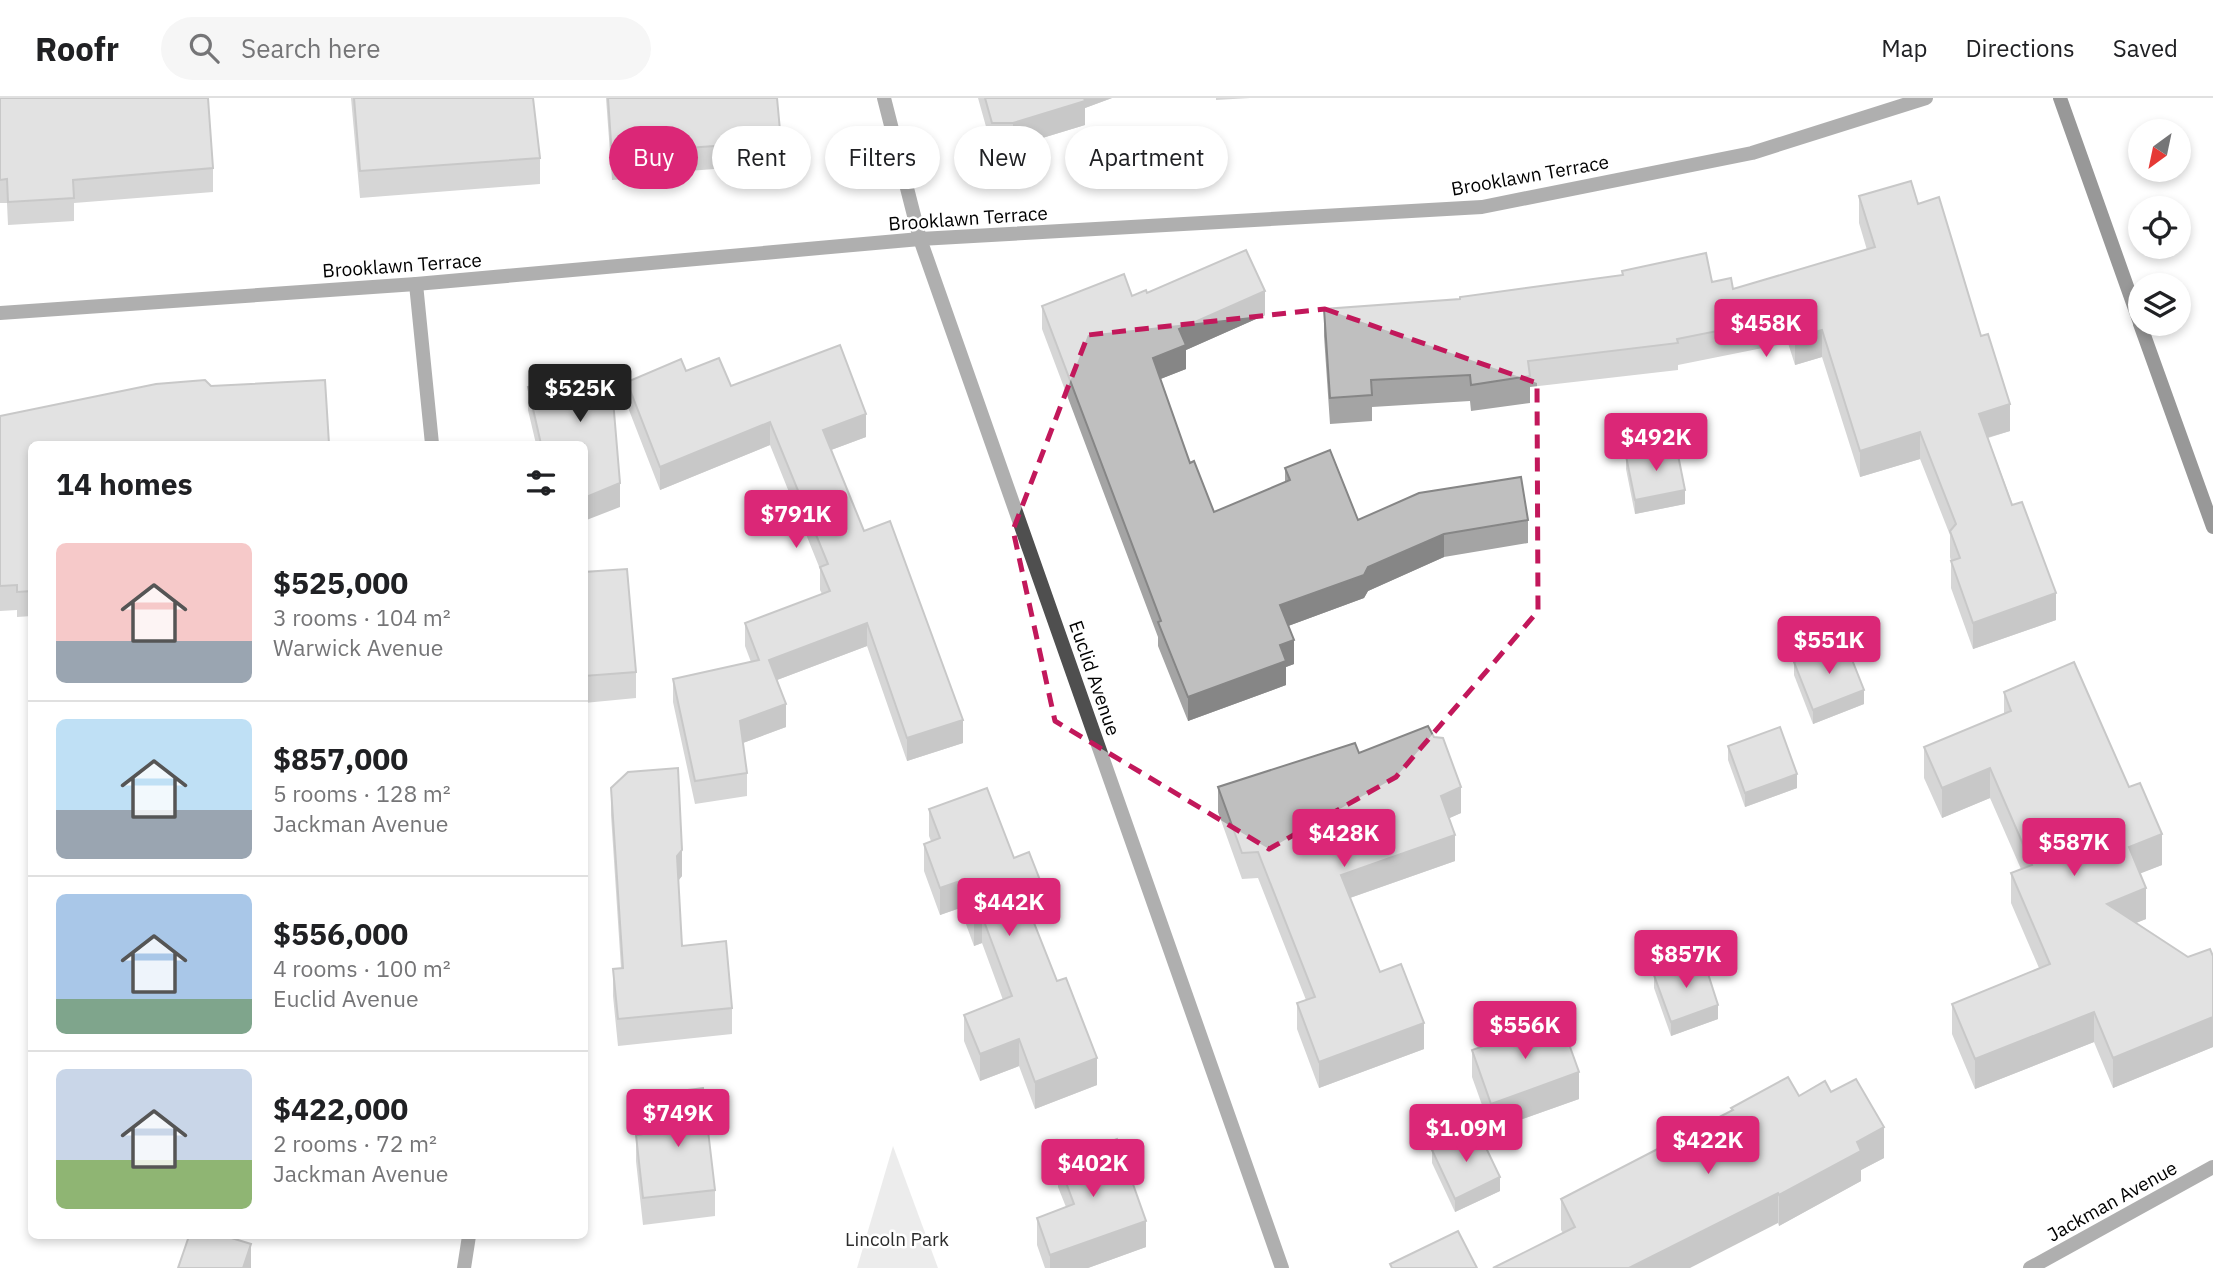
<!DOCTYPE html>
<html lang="en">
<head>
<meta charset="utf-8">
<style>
	:root { --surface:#fff; --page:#f6f6f6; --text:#202124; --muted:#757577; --line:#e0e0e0; --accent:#db2777 }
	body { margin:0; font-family:"IBM Plex Sans",sans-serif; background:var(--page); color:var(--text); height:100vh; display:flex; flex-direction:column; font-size:26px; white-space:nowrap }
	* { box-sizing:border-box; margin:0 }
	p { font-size:23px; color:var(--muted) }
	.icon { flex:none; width:38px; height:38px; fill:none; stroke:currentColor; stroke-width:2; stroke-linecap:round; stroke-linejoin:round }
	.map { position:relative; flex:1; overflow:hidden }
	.side { position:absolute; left:28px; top:343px; width:560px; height:798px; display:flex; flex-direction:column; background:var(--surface); border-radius:10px; box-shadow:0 4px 10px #0003 }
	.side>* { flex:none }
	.hud { position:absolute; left:609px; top:28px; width:665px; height:63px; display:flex; gap:14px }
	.needle { width:46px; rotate:213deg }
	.controls { position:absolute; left:2128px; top:21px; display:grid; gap:14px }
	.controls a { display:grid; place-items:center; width:63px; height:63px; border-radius:50%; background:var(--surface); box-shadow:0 4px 10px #0003; font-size:35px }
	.price { position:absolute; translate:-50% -60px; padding:0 16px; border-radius:7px; background:var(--accent); color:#fff; font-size:23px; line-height:46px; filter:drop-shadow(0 2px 4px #0008) }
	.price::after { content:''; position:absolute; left:50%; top:42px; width:21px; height:16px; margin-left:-10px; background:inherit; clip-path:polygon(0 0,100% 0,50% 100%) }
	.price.on { background:#222; color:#fff }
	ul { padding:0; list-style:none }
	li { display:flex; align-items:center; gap:21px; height:175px; padding:0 28px }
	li+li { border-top:2px solid var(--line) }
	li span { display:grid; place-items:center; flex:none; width:196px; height:140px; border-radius:10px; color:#555 }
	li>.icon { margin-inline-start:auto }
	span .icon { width:84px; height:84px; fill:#fffc; stroke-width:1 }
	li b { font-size:30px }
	h2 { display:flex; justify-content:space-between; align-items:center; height:84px; padding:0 28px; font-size:30px }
	.tag { padding:0 24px; border-radius:32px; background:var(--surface); box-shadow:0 4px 10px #0003; font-size:24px; line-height:63px }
	.tag.on { background:var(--accent); color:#fff }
	header { display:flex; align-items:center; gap:42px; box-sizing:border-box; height:98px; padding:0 35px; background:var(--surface); border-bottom:2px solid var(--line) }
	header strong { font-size:33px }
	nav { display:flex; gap:38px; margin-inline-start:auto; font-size:24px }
	.search { width:490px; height:63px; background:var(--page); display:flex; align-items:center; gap:18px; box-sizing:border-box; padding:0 24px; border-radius:38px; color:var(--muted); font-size:26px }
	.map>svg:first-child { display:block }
	.green { fill:#d6d6d6 }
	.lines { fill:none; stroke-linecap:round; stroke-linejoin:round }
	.minor { stroke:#4f4f4f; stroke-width:14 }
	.secondary { stroke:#1c1c1c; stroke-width:14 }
	.wall { fill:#a4a4a4 }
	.shaded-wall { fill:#868686 }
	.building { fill:#bfbfbf; stroke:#868686; stroke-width:2 }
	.marked { fill:none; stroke:#c2185b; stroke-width:5; stroke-dasharray:14 9; stroke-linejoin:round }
	.labels { text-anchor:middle; stroke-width:5; stroke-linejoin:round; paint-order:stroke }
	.street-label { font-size:19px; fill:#000; stroke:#fff }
	.park-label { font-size:19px; fill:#2d2d2d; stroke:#fff }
</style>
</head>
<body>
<header>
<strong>Roofr</strong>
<div class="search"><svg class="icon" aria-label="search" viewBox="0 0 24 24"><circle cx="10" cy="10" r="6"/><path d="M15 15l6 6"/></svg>Search here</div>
<nav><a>Map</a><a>Directions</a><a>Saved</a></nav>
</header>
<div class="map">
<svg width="2213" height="1170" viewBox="0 0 2213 1170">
	<rect width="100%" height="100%" fill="#fff"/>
	<!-- green -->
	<path class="green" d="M 893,1048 L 938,1170 L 857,1170 Z"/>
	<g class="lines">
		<!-- minor -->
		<g class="minor">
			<path d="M 884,0 L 920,141 L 1282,1170"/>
			<path d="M 416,186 L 432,346"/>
			<path d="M 0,215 L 416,186 L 920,141 L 1482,109 L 1752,55 L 1926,0"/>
			<path d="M 464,1170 L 469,1138"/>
			<path d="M 2030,1170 L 2213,1069"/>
		</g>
		<!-- secondary -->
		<g class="secondary">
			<path d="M 2060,0 L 2140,225"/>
			<path d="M 2140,226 L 2213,429"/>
		</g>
	</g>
	<!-- wall -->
	<g class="wall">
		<path d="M 0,0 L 213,70 L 213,94 L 74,105 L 74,123 L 8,127 L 7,105 L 0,105 Z"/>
		<path d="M 351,0 L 533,0 L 540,60 L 540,86 L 360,100 Z"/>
		<path d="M 606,0 L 777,0 L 781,43 L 781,66 L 675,74 L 675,77 L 612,82 Z"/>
		<path d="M 978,0 L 1112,0 L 1085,10 L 1085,27 L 1013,49 L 992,50 Z"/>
		<path d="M 1216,0 L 1250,0 L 1216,2 Z"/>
		<path d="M 1859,98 L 1918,106 L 1981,238 L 2010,333 L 1988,340 L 2056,522 L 1973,551 L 1951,490 L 1951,463 L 1950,459 L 1950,437 L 1920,361 L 1860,379 L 1822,259 L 1795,267 L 1788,245 L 1678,267 L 1678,272 L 1530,289 L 1530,305 L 1471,313 L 1470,303 L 1372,309 L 1372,323 L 1330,326 L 1324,238 L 1324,211 L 1460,201 L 1622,177 L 1622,173 L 1712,184 L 1733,191 L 1867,152 L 1859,125 Z"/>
		<path d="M 1147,195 L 1265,217 L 1186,252 L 1186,271 L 1160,281 L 1190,365 L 1214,414 L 1285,384 L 1285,370 L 1358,422 L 1528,422 L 1528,445 L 1444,459 L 1368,493 L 1364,500 L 1288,528 L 1294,566 L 1286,569 L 1286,587 L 1188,623 L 1158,548 L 1158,539 L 1042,231 L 1042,208 L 1132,198 Z"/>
		<path d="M 686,273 L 731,288 L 866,339 L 831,352 L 864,433 L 963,645 L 907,663 L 867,548 L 777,582 L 786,629 L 743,645 L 747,675 L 747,698 L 695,706 L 673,604 L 673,581 L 751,564 L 745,548 L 745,525 L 822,496 L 820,492 L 820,471 L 770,347 L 660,392 L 627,307 L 627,284 Z"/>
		<path d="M 547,279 L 620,409 L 584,346 L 536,346 L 528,312 L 528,289 L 547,285 Z"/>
		<path d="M 211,288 L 32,346 L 32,518 L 17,519 L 17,512 L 0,513 L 0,318 Z"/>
		<path d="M 1626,358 L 1685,406 L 1635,416 L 1626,371 Z"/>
		<path d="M 584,474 L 636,574 L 636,600 L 584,605 Z"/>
		<path d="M 1794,564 L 1864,606 L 1813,626 L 1794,577 Z"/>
		<path d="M 2004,594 L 2162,767 L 2140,775 L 2146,821 L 2135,825 L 2188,859 L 2213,858 L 2213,949 L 2113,990 L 2094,944 L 1975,991 L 1952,936 L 1952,906 L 2039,870 L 2011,805 L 2011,775 L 2021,771 L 1990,700 L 1942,720 L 1924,680 L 1924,649 L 2004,616 Z"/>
		<path d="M 1728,648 L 1797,690 L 1745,709 L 1728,662 Z"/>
		<path d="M 1359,655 L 1461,715 L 1449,720 L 1455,763 L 1350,800 L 1380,874 L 1424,951 L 1319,990 L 1297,931 L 1297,905 L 1306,902 L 1258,780 L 1242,781 L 1218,714 L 1218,689 Z"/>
		<path d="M 611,690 L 682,778 L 678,783 L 682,848 L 732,910 L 732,936 L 618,948 L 613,898 L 613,871 L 621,870 L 611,717 Z"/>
		<path d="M 929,711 L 1014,760 L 1045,821 L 1034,825 L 1097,987 L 1035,1011 L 1019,968 L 980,983 L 964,943 L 964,917 L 1003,902 L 982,845 L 974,848 L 960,810 L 940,817 L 924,773 L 924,746 L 931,743 L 929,738 Z"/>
		<path d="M 1654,877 L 1718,921 L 1671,938 L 1654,890 Z"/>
		<path d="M 1472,952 L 1579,1001 L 1491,1032 L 1472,979 Z"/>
		<path d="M 1831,994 L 1884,1060 L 1861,1072 L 1861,1083 L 1779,1128 L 1778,1125 L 1563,1135 L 1561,1132 L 1561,1101 L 1731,1013 L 1731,1010 L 1799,998 Z"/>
		<path d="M 662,995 L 715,1092 L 715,1118 L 643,1127 L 636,1063 L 636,1037 L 663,1033 L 662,1022 Z"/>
		<path d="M 1432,1052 L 1500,1093 L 1455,1114 L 1432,1065 Z"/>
		<path d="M 1058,1063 L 1146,1149 L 1088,1170 L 1045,1170 L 1037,1147 L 1037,1120 L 1066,1109 L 1058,1089 Z"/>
	</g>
	<!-- shaded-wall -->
	<g class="shaded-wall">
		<path d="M 1080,0 L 1112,0 L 1085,10 L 1085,27 L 1013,49 L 1013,25 Z"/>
		<path d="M 1265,193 L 1265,217 L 1186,252 L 1186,271 L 1153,284 L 1153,260 L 1179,231 Z"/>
		<path d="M 1822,232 L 1822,259 L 1795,267 L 1795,240 Z"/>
		<path d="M 2010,306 L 2010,333 L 1979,342 L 1979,316 Z"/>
		<path d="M 866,316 L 866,339 L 823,355 L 823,332 Z"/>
		<path d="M 770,324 L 770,347 L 660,392 L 660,369 Z"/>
		<path d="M 1920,334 L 1920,361 L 1860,379 L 1860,353 Z"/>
		<path d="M 620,385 L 620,409 L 584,423 L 584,400 Z"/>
		<path d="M 1685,392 L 1685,406 L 1635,416 L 1635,402 Z"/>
		<path d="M 1444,436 L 1444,459 L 1368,493 L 1364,500 L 1280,531 L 1280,507 Z"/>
		<path d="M 2056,495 L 2056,522 L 1973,551 L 1973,525 Z"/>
		<path d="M 867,525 L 867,548 L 769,585 L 769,562 Z"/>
		<path d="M 1294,542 L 1294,566 L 1286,569 L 1286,587 L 1188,623 L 1188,599 L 1280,547 Z"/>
		<path d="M 1864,592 L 1864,606 L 1813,626 L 1813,612 Z"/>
		<path d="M 786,606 L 786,629 L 740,646 L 740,623 Z"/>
		<path d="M 963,622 L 963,645 L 907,663 L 907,640 Z"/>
		<path d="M 1990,670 L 1990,700 L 1942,720 L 1942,690 Z"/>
		<path d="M 1797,676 L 1797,690 L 1745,709 L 1745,695 Z"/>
		<path d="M 1461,689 L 1461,715 L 1441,724 L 1441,698 Z"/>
		<path d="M 2162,736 L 2162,767 L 2129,780 L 2129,749 Z"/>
		<path d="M 1455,737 L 1455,763 L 1341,803 L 1341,777 Z"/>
		<path d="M 682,752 L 682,778 L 677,784 L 677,758 Z"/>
		<path d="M 960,783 L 960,810 L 940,817 L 940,790 Z"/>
		<path d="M 2146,790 L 2146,821 L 2107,837 L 2107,806 Z"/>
		<path d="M 1045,795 L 1045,821 L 1025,828 L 1025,802 Z"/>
		<path d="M 982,818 L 982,845 L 974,848 L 974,821 Z"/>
		<path d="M 1718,907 L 1718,921 L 1671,938 L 1671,924 Z"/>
		<path d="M 2094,914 L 2094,944 L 1975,991 L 1975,961 Z"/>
		<path d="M 2213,919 L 2213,949 L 2113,990 L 2113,960 Z"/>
		<path d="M 1424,925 L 1424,951 L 1319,990 L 1319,964 Z"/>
		<path d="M 1019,941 L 1019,968 L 980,983 L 980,956 Z"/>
		<path d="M 1097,960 L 1097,987 L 1035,1011 L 1035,984 Z"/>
		<path d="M 1579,974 L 1579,1001 L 1491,1032 L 1491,1006 Z"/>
		<path d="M 1884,1029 L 1884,1060 L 1861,1072 L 1861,1083 L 1779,1128 L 1779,1097 L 1857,1044 Z"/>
		<path d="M 1500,1079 L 1500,1093 L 1455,1114 L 1455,1101 Z"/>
		<path d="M 1778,1095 L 1778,1125 L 1690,1170 L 1629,1170 Z"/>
		<path d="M 1146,1123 L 1146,1149 L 1088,1170 L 1050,1170 L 1050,1157 Z"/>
		<path d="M 251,1146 L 251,1170 L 243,1170 Z"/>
	</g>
	<!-- building -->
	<g class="building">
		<path d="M 0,0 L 208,0 L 213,70 L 73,82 L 74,100 L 8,104 L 7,81 L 0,82 Z"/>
		<path d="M 354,0 L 533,0 L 540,60 L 360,73 Z"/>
		<path d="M 608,0 L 777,0 L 781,43 L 675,51 L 675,54 L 612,59 Z"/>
		<path d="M 985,0 L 1084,0 L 1085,3 L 1013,25 L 992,25 Z"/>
		<path d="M 1911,83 L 1918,106 L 1939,99 L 1981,238 L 1988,236 L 2010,306 L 1979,316 L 2012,407 L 2022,404 L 2056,495 L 1973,525 L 1951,463 L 1960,460 L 1950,433 L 1956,426 L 1920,334 L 1860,353 L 1822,232 L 1795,240 L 1788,219 L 1677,241 L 1678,245 L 1528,263 L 1530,278 L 1471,287 L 1470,277 L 1371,282 L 1372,297 L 1330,300 L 1324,211 L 1460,201 L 1460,199 L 1623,177 L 1622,173 L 1706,155 L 1712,184 L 1731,180 L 1733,191 L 1875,149 L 1859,98 Z"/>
		<path d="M 1246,152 L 1265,193 L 1179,231 L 1186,247 L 1153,260 L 1190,365 L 1194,363 L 1214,414 L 1290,382 L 1285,370 L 1330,352 L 1358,422 L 1419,395 L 1521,379 L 1528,422 L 1444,436 L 1368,469 L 1364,477 L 1280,507 L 1294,542 L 1280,547 L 1286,563 L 1188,599 L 1158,524 L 1161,523 L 1042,208 L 1124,176 L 1132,198 L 1146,192 L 1147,195 Z"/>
		<path d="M 840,247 L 866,316 L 823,332 L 864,433 L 890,423 L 963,622 L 907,640 L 867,525 L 769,562 L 786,606 L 740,623 L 747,675 L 695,683 L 673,581 L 759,562 L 745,525 L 830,493 L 820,469 L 828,466 L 770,324 L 660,369 L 627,284 L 681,261 L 686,273 L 719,260 L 731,288 Z"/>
		<path d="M 592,270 L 598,295 L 612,290 L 620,385 L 584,400 L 584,346 L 541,346 L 528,289 L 549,284 L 547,279 Z"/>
		<path d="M 205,282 L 211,288 L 325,282 L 329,346 L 32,346 L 32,493 L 17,494 L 17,487 L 0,488 L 0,318 L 156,286 Z"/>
		<path d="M 1676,347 L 1685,392 L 1635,402 L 1626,358 Z"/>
		<path d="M 627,471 L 636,574 L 584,578 L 584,495 L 586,494 L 584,474 Z"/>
		<path d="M 1845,544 L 1864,592 L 1813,612 L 1794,564 Z"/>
		<path d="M 2074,564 L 2129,689 L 2140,685 L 2162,736 L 2129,749 L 2146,790 L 2107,806 L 2188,859 L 2210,851 L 2213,858 L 2213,919 L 2113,960 L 2094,914 L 1975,961 L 1952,906 L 2050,866 L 2011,775 L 2032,767 L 1990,670 L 1942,690 L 1924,649 L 2011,613 L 2004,594 Z"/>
		<path d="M 1428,628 L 1434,639 L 1443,640 L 1461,689 L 1441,698 L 1455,737 L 1341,777 L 1380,874 L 1401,866 L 1424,925 L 1319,964 L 1297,905 L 1315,899 L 1258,754 L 1242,755 L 1218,689 L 1355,645 L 1359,655 Z"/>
		<path d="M 1780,629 L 1797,676 L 1745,695 L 1728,648 Z"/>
		<path d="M 678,670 L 682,752 L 677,758 L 682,848 L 726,843 L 732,910 L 618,921 L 613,871 L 623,870 L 611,690 L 628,674 Z"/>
		<path d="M 987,690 L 1014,760 L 1029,754 L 1045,795 L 1025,802 L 1057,883 L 1066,880 L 1097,960 L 1035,984 L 1019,941 L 980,956 L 964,917 L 1012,898 L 982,818 L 974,821 L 960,783 L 940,790 L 924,746 L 940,740 L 929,711 Z"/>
		<path d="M 1703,860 L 1718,907 L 1671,924 L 1654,877 Z"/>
		<path d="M 1560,921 L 1579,974 L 1491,1006 L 1472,952 Z"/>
		<path d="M 1788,979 L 1799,998 L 1825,983 L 1831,994 L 1856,981 L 1884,1029 L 1857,1044 L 1861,1053 L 1779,1097 L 1778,1095 L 1629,1170 L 1493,1170 L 1575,1129 L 1561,1101 L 1733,1012 L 1731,1010 Z"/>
		<path d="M 703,990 L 715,1092 L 643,1100 L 636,1037 L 667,1033 L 662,995 Z"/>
		<path d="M 1477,1031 L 1500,1079 L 1455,1101 L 1432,1052 Z"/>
		<path d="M 1117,1041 L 1146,1123 L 1050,1157 L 1037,1120 L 1074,1106 L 1058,1063 Z"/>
		<path d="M 1458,1133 L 1477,1170 L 1392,1170 L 1390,1166 Z"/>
		<path d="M 189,1138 L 225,1138 L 251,1146 L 243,1170 L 178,1170 Z"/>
	</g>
	<!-- marked area -->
	<path d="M0 0H2213V1170H0ZM 1325,211 L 1537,285 L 1538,513 L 1396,679 L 1269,751 L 1055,623 L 1013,432 L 1088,237 Z" fill="#fff" fill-opacity=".55" fill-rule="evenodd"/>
	<path class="marked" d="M 1325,211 L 1537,285 L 1538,513 L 1396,679 L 1269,751 L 1055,623 L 1013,432 L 1088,237 Z"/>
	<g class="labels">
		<!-- street labels -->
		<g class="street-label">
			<text transform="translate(1530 77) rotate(-10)" y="7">Brooklawn Terrace</text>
			<text transform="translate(968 120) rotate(-4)" y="7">Brooklawn Terrace</text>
			<text transform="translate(402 167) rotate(-4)" y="7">Brooklawn Terrace</text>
			<text transform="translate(1095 580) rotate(71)" y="7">Euclid Avenue</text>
			<text transform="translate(2112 1103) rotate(-29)" y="7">Jackman Avenue</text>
		</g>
		<!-- park labels -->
		<g class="park-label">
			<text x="897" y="1148">Lincoln Park</text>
		</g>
	</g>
</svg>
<div class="controls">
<a><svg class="needle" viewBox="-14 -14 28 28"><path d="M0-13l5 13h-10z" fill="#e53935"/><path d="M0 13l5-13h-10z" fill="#757577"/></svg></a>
<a><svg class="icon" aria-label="locate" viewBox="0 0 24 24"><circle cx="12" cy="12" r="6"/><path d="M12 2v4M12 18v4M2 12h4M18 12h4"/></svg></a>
<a><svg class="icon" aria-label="layers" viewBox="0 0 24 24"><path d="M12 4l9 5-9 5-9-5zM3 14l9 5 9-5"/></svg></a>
</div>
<b class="price" style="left:1766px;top:261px">$458K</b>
<b class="price on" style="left:580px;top:326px">$525K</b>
<b class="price" style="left:1656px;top:375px">$492K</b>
<b class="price" style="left:796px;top:452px">$791K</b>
<b class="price" style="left:1829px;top:578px">$551K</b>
<b class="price" style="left:1344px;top:771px">$428K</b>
<b class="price" style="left:2074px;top:780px">$587K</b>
<b class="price" style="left:1009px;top:840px">$442K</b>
<b class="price" style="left:1686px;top:892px">$857K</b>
<b class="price" style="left:1525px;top:963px">$556K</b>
<b class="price" style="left:678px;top:1051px">$749K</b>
<b class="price" style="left:1466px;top:1066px">$1.09M</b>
<b class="price" style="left:1708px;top:1078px">$422K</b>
<b class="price" style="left:1093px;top:1101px">$402K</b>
<div class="hud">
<a class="tag on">Buy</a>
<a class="tag">Rent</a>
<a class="tag">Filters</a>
<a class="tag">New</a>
<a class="tag">Apartment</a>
</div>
<section class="side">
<h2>14 homes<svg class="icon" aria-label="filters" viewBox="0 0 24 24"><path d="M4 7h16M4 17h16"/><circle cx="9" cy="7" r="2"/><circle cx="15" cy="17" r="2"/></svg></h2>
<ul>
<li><span style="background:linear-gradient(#f6c9c9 70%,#9aa5b1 0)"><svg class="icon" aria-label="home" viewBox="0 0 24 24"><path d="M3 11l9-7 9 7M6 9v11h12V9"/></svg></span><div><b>$525,000</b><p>3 rooms · 104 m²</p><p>Warwick Avenue</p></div></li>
<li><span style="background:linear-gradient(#bfe0f5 65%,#9aa5b1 0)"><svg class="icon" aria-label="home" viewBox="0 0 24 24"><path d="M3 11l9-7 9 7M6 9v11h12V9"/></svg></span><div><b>$857,000</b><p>5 rooms · 128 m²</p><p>Jackman Avenue</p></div></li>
<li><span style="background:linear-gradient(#a9c7e8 75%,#7fa58c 0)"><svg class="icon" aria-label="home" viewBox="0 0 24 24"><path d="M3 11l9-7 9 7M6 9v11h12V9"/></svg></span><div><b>$556,000</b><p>4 rooms · 100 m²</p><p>Euclid Avenue</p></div></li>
<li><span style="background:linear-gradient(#c9d6e8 65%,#8fb573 0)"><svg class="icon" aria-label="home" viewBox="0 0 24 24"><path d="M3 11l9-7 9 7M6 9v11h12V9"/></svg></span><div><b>$422,000</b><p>2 rooms · 72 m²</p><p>Jackman Avenue</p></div></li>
</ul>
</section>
</div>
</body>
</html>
